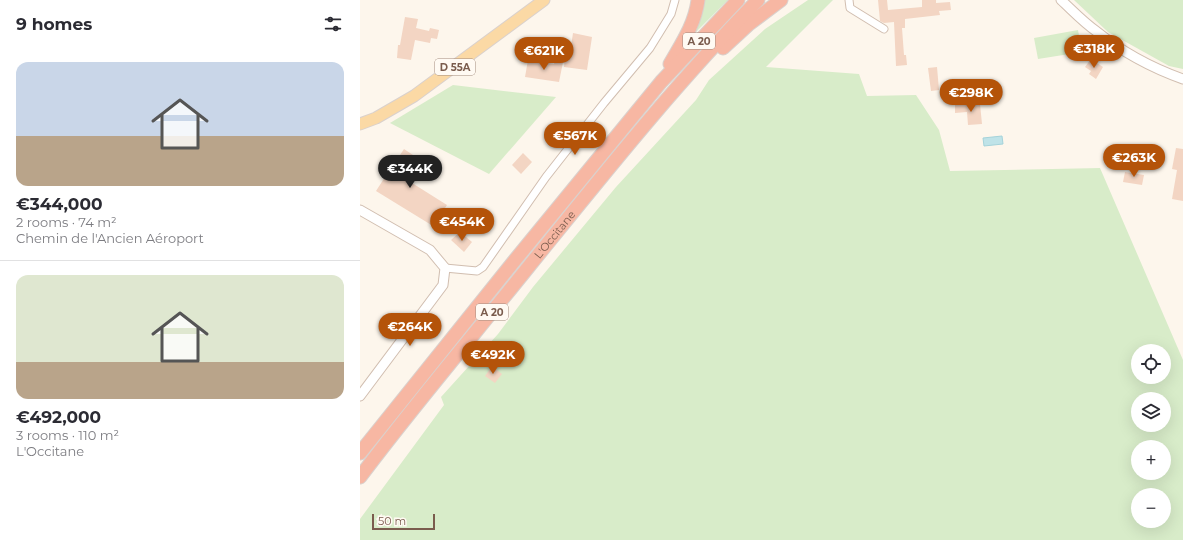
<!DOCTYPE html>
<html lang="en">
<head>
<meta charset="utf-8">
<style>
	:root { --surface:#fff; --page:#f2f2f3; --text:#2b2b33; --muted:#7c7c81; --line:#e1e1e2; --accent:#b45309 }
	body { margin:0; font-family:Montserrat,sans-serif; background:var(--page); color:var(--text); height:100vh; display:flex; flex-direction:column; font-size:15px; white-space:nowrap }
	* { box-sizing:border-box; margin:0 }
	p { font-size:13px; color:var(--muted) }
	.icon { flex:none; width:22px; height:22px; fill:none; stroke:currentColor; stroke-width:2; stroke-linecap:round; stroke-linejoin:round }
	.map { position:relative; flex:1; overflow:hidden }
	.panel { display:flex; flex-direction:column; background:var(--surface); width:360px }
	.panel>* { flex:none }
	.controls { position:absolute; left:771px; top:344px; display:grid; gap:8px }
	.controls a { display:grid; place-items:center; width:40px; height:40px; border-radius:50%; background:var(--surface); box-shadow:0 4px 16px #0002; font-size:20px }
	.scale { position:absolute; left:12px; bottom:10px; width:63px; box-sizing:border-box; padding-left:4px; border:2px solid #7a5c4d; border-top:0; font-size:11px; line-height:14px; white-space:nowrap; color:#7a5c4d; -webkit-text-stroke:3px #fffaf3; paint-order:stroke }
	.price { position:absolute; translate:-50% -34px; padding:0 9px; border-radius:14px; background:var(--accent); color:#fff; font-size:13px; line-height:26px; filter:drop-shadow(0 1px 2px #0008) }
	.price::after { content:''; position:absolute; left:50%; top:24px; width:12px; height:9px; margin-left:-6px; background:inherit; clip-path:polygon(0 0,100% 0,50% 100%) }
	.price.selected { background:#222; color:#fff }
	ul { padding:0; list-style:none }
	li { display:grid; align-content:center; gap:8px; height:212px; padding:0 16px }
	li+li { border-top:1px solid var(--line) }
	li span { display:grid; place-items:center; height:124px; border-radius:12px; color:#555 }
	li>.icon { margin-inline-start:auto }
	span .icon { width:72px; height:72px; fill:#fffc; stroke-width:1 }
	li b { font-size:17px }
	h2 { display:flex; justify-content:space-between; align-items:center; height:48px; padding:0 16px; font-size:17px }
	main { display:flex; flex:1; min-height:0 }
	.map>svg:first-child { display:block }
	.green { fill:#d8ecc9; fill-rule:evenodd }
	.water { fill:#bfe3e8; stroke:#a5d3da }
	.building { fill:#f3d5c3 }
	.lines { fill:none; stroke-linecap:round; stroke-linejoin:round }
	.minor-casing { stroke:#d1beb0; stroke-width:9 }
	.tertiary-casing { stroke:#d1beb0; stroke-width:11 }
	.primary-casing { stroke:#dad1cd; stroke-width:13 }
	.motorway-casing { stroke:#dad1cd; stroke-width:15 }
	.minor { stroke:#fff; stroke-width:7 }
	.tertiary { stroke:#fff; stroke-width:9 }
	.primary { stroke:#fbd9a5; stroke-width:11 }
	.motorway { stroke:#f7b7a3; stroke-width:13 }
	.labels { text-anchor:middle; stroke-width:3; stroke-linejoin:round; paint-order:stroke }
	.shield { fill:#fffaf3; stroke:#a28b7f; stroke-width:1 }
	.shield-label { font-size:10px; font-weight:bold; fill:#7a5c4d }
	.street-label { font-size:11px; fill:#7a5c4d; stroke:#fffaf3 }
</style>
</head>
<body>
<main>
<section class="panel">
<h2>9 homes<svg class="icon" aria-label="filters" viewBox="0 0 24 24"><path d="M4 7h16M4 17h16"/><circle cx="9" cy="7" r="2"/><circle cx="15" cy="17" r="2"/></svg></h2>
<ul>
<li><span style="background:linear-gradient(#c9d6e8 60%,#b9a48a 0)"><svg class="icon" aria-label="home" viewBox="0 0 24 24"><path d="M3 11l9-7 9 7M6 9v11h12V9"/></svg></span><div><b>€344,000</b><p>2 rooms · 74 m²</p><p>Chemin de l'Ancien Aéroport</p></div></li>
<li><span style="background:linear-gradient(#dfe7d0 70%,#b9a48a 0)"><svg class="icon" aria-label="home" viewBox="0 0 24 24"><path d="M3 11l9-7 9 7M6 9v11h12V9"/></svg></span><div><b>€492,000</b><p>3 rooms · 110 m²</p><p>L'Occitane</p></div></li>
</ul>
</section>
<div class="map">
<svg width="823" height="540" viewBox="0 0 823 540">
	<rect width="100%" height="100%" fill="#fdf6ec"/>
	<!-- green -->
	<g class="green">
		<path d="M 343,0 L 368,0 L 329,39 Z"/>
		<path d="M 448,0 L 473,0 L 406,67 L 499,74 L 507,96 L 556,95 L 579,130 L 590,171 L 740,168 L 823,360 L 823,540 L 0,540 L 0,519 L 84,405 L 81,397 L 138,334 L 173,287 L 256,187 L 336,100 L 349,80 L 405,29 ZM 778,351 L 804,351 L 804,377 L 778,377 ZM 778,399 L 804,399 L 804,425 L 778,425 ZM 778,447 L 804,447 L 804,473 L 778,473 ZM 778,495 L 804,495 L 804,521 L 778,521 Z"/>
		<path d="M 714,0 L 823,0 L 823,69 L 809,66 L 748,32 Z"/>
		<path d="M 718,30 L 722,52 L 678,59 L 674,38 Z"/>
		<path d="M 93,85 L 196,97 L 129,174 L 30,123 Z"/>
	</g>
	<!-- water -->
	<path class="water" d="M 642,136 L 643,144 L 624,146 L 623,138 Z"/>
	<!-- building -->
	<g class="building">
		<path d="M 518,0 L 527,0 L 528,10 L 562,7 L 562,0 L 576,0 L 576,3 L 590,2 L 591,10 L 579,11 L 580,15 L 545,19 L 545,28 L 542,28 L 544,55 L 546,55 L 547,65 L 536,66 L 534,22 L 524,23 L 520,21 Z"/>
		<path d="M 45,17 L 58,19 L 56,28 L 69,31 L 70,28 L 79,30 L 77,39 L 71,38 L 70,43 L 55,40 L 51,60 L 37,58 L 38,45 L 40,45 Z"/>
		<path d="M 213,33 L 232,37 L 227,70 L 204,67 L 205,57 L 210,53 Z"/>
		<path d="M 731,59 L 743,67 L 736,79 L 729,74 L 731,71 L 725,67 Z"/>
		<path d="M 168,60 L 194,64 L 195,60 L 203,62 L 199,82 L 165,77 Z"/>
		<path d="M 577,67 L 579,90 L 571,91 L 568,68 Z"/>
		<path d="M 608,104 L 608,105 L 620,104 L 622,124 L 608,125 L 607,112 L 595,113 L 595,105 Z"/>
		<path d="M 816,148 L 823,149 L 823,201 L 812,199 L 817,170 L 812,169 Z"/>
		<path d="M 44,149 L 65,163 L 52,183 L 87,205 L 73,226 L 16,191 L 25,177 L 23,176 L 34,160 L 36,161 Z"/>
		<path d="M 163,153 L 172,162 L 161,174 L 152,165 Z"/>
		<path d="M 765,172 L 784,175 L 782,185 L 763,182 Z"/>
		<path d="M 100,232 L 112,242 L 104,252 L 91,240 Z"/>
		<path d="M 132,366 L 142,374 L 135,383 L 125,376 Z"/>
	</g>
	<g class="lines">
		<defs>
			<g id="minor">
				<path d="M 489,0 L 490,8 L 524,29"/>
				<path d="M 85,268 L 117,271 L 123,267 L 186,177 L 244,103 L 290,48 L 311,14 L 315,0"/>
			</g>
			<g id="tertiary">
				<path d="M 701,0 C 712,10 723,22 736,31 C 761,51 792,68 823,79"/>
				<path d="M 0,210 L 70,250 L 85,268 L 83,285 L 0,396"/>
			</g>
			<path id="primary" d="M 0,124 L 16,118 L 54,96 L 184,0"/>
			<g id="motorway">
				<path d="M 363,48 L 389,24 L 421,0"/>
				<path d="M 310,64 C 322,43 335,24 338,0"/>
				<path d="M 0,453 L 155,260 L 301,82 L 378,0"/>
				<path id="s1" d="M 0,477 C 54,405 113,336 170,265 C 243,175 316,83 398,0"/>
			</g>
		</defs>
		<!-- minor casing -->
		<use href="#minor" class="minor-casing"/>
		<!-- tertiary casing -->
		<use href="#tertiary" class="tertiary-casing"/>
		<!-- primary casing -->
		<use href="#primary" class="primary-casing"/>
		<!-- motorway casing -->
		<use href="#motorway" class="motorway-casing"/>
		<!-- minor -->
		<use href="#minor" class="minor"/>
		<!-- tertiary -->
		<use href="#tertiary" class="tertiary"/>
		<!-- primary -->
		<use href="#primary" class="primary"/>
		<!-- motorway -->
		<use href="#motorway" class="motorway"/>
	</g>
	<g class="labels">
		<!-- shield labels -->
		<g class="shield">
			<rect x="323" y="33" width="32" height="16" rx="3"/>
			<rect x="75" y="59" width="40" height="16" rx="3"/>
			<rect x="116" y="304" width="32" height="16" rx="3"/>
		</g>
		<g class="shield-label">
			<text x="339" y="45">A 20</text>
			<text x="95" y="71">D 55A</text>
			<text x="132" y="316">A 20</text>
		</g>
		<!-- street labels -->
		<g class="street-label">
			<text dy="4" stroke="none"><textPath href="#s1" startOffset="311">L'Occitane</textPath></text>
		</g>
	</g>
</svg>
<div class="controls">
<a><svg class="icon" aria-label="locate" viewBox="0 0 24 24"><circle cx="12" cy="12" r="6"/><path d="M12 2v4M12 18v4M2 12h4M18 12h4"/></svg></a>
<a><svg class="icon" aria-label="layers" viewBox="0 0 24 24"><path d="M12 4l9 5-9 5-9-5zM3 14l9 5 9-5"/></svg></a>
<a>+</a>
<a>−</a>
</div>
<div class="scale">50 m</div>
<b class="price" style="left:734px;top:69px">€318K</b>
<b class="price" style="left:184px;top:71px">€621K</b>
<b class="price" style="left:611px;top:113px">€298K</b>
<b class="price" style="left:215px;top:156px">€567K</b>
<b class="price" style="left:774px;top:178px">€263K</b>
<b class="price selected" style="left:50px;top:189px">€344K</b>
<b class="price" style="left:102px;top:242px">€454K</b>
<b class="price" style="left:50px;top:347px">€264K</b>
<b class="price" style="left:133px;top:375px">€492K</b>
</div>
</main>
</body>
</html>
